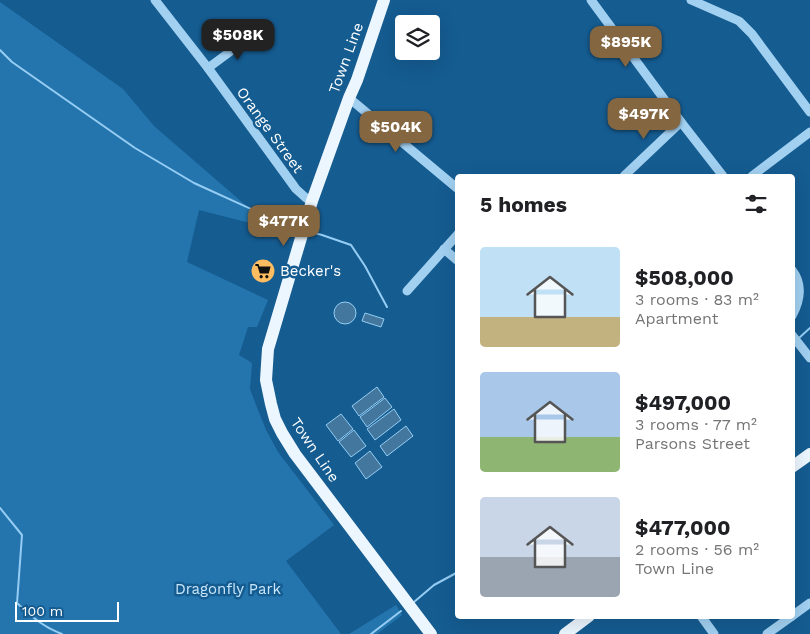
<!DOCTYPE html>
<html lang="en">
<head>
<meta charset="utf-8">
<style>
	:root { --surface:#fff; --page:#f6f6f6; --text:#202124; --muted:#757577; --accent:#846740 }
	body { margin:0; font-family:"Work Sans",sans-serif; background:var(--page); color:var(--text); height:100vh; display:flex; flex-direction:column; font-size:19px; white-space:nowrap }
	* { box-sizing:border-box; margin:0 }
	p { font-size:16px; color:var(--muted) }
	.icon { flex:none; width:28px; height:28px; fill:none; stroke:currentColor; stroke-width:2; stroke-linecap:round; stroke-linejoin:round }
	.map { position:relative; flex:1; overflow:hidden }
	.sheet { position:absolute; left:455px; top:174px; width:340px; height:445px; display:flex; flex-direction:column; background:var(--surface); border-radius:5px; box-shadow:0 5px 20px #0002 }
	.sheet>* { flex:none }
	.controls { position:absolute; left:395px; top:15px; display:grid; gap:10px }
	.controls a { display:grid; place-items:center; width:45px; height:45px; border-radius:5px; background:var(--surface); box-shadow:0 5px 20px #0002; font-size:25px }
	.scale { position:absolute; left:15px; bottom:12px; width:104px; box-sizing:border-box; padding-left:5px; border:2px solid #fff; border-top:0; font-size:14px; line-height:18px; white-space:nowrap; color:#fff; -webkit-text-stroke:4px #155c91; paint-order:stroke }
	.price { position:absolute; translate:-50% -42px; padding:0 11px; border-radius:10px; background:var(--accent); color:#fff; font-size:16px; line-height:32px; filter:drop-shadow(0 1px 2px #0008) }
	.price::after { content:''; position:absolute; left:50%; top:30px; width:15px; height:11px; margin-left:-8px; background:inherit; clip-path:polygon(0 0,100% 0,50% 100%) }
	.price.on { background:#222; color:#fff }
	ul { padding:0; list-style:none }
	li { display:flex; align-items:center; gap:15px; height:125px; padding:0 25px }
	li span { display:grid; place-items:center; flex:none; width:140px; height:100px; border-radius:5px; color:#555 }
	li>.icon { margin-inline-start:auto }
	span .icon { width:60px; height:60px; fill:#fffc; stroke-width:1 }
	li b { font-size:21px }
	h2 { display:flex; justify-content:space-between; align-items:center; height:60px; padding:0 25px; font-size:21px }
	.map>svg:first-child { display:block }
	.green { fill:#2475ae }
	.water { fill:#44779d; stroke:#95cdf4 }
	.lines { fill:none; stroke-linecap:round; stroke-linejoin:round }
	.stream { stroke:#95cdf4; stroke-width:2 }
	.minor { stroke:#a2d0f1; stroke-width:9 }
	.major { stroke:#ecf6ff; stroke-width:12 }
	.labels { text-anchor:middle; stroke-width:5; stroke-linejoin:round; paint-order:stroke }
	.street-label { font-size:15px; fill:#fff; stroke:#155c91 }
	.poi-label { font-size:15px; fill:#fff; stroke:#155c91; text-anchor:start }
	.park-label { font-size:15px; fill:#c9e7fc; stroke:#155c91 }
</style>
</head>
<body>
<div class="map">
<svg width="810" height="634" viewBox="0 0 810 634">
	<rect width="100%" height="100%" fill="#155c91"/>
	<!-- green -->
	<g class="green">
		<path d="M 0,2 L 123,89 L 154,126 L 266,223 L 296,223 L 293,234 L 199,210 L 187,262 L 268,300 L 257,327 L 248,327 L 239,355 L 252,363 L 250,389 L 256,405 L 266,430 L 278,452 L 334,525 L 286,561 L 341,634 L 0,634 Z"/>
		<path d="M 396,605 L 402,615 L 377,634 L 349,634 Z"/>
	</g>
	<!-- water -->
	<g class="water">
		<circle cx="345" cy="313" r="11"/>
		<path d="M 365,313 L 384,319 L 381,327 L 362,321 Z"/>
		<path d="M 377,387 L 384,397 L 359,416 L 352,406 Z"/>
		<path d="M 385,398 L 392,407 L 367,427 L 360,417 Z"/>
		<path d="M 394,409 L 401,420 L 375,440 L 367,429 Z"/>
		<path d="M 341,414 L 353,429 L 338,441 L 326,425 Z"/>
		<path d="M 406,426 L 413,436 L 387,456 L 380,446 Z"/>
		<path d="M 354,430 L 366,446 L 351,457 L 339,442 Z"/>
		<path d="M 370,451 L 382,467 L 366,479 L 355,463 Z"/>
	</g>
	<g class="lines">
		<!-- stream -->
		<g class="stream">
			<path d="M 0,50 L 12,62 L 135,148 L 194,183 L 295,229"/>
			<path d="M 311,232 L 322,235 L 351,245 L 365,266 L 387,307"/>
			<path d="M 799,338 L 810,328"/>
			<path d="M 0,508 L 22,535 L 17,603 C 30,616 45,628 62,634"/>
			<path d="M 414,602 L 434,585 L 458,572"/>
			<path d="M 371,634 L 401,611"/>
		</g>
		<!-- minor -->
		<g class="minor">
			<path d="M 155,0 L 208,68 L 296,189 L 306,198 L 312,201"/>
			<path d="M 591,0 L 681,122 L 723,176"/>
			<path d="M 691,0 L 739,21 L 752,34 L 810,112"/>
			<path d="M 208,68 L 254,34"/>
			<path d="M 349,98 L 458,189"/>
			<path d="M 624,176 L 681,122"/>
			<path d="M 752,176 L 810,132"/>
			<path d="M 444,249 L 458,261"/>
			<path d="M 792,270 C 803,284 800,301 792,316"/>
			<path d="M 407,291 L 458,234"/>
			<path d="M 792,335 L 810,358"/>
			<path d="M 701,616 L 714,634"/>
			<path d="M 792,616 L 810,603"/>
			<path d="M 767,634 L 792,616"/>
		</g>
		<!-- major -->
		<g class="major">
			<path d="M 384,0 L 357,80 L 349,98 L 312,201 L 268,349 L 266,380 L 271,404 L 275,419 L 282,433 L 295,454 L 431,634"/>
			<path d="M 792,467 L 810,454"/>
			<path d="M 565,634 L 589,616"/>
		</g>
	</g>
	<!-- icons -->
	<defs>
		<symbol id="supermarket-disc" viewBox="-11 -11 22 22"><circle r="9.5" fill="#ffbd62" stroke="#155c91"/><path d="M-6-5.5h2.5l.6 2H6L4.5 2H-2.5L-4.4-4H-6ZM-1.5 3.2a1.3 1.3 0 1 0 .1 0ZM3 3.2a1.3 1.3 0 1 0 .1 0Z" fill="#111"/></symbol>
	</defs>
	<g fill-rule="evenodd">
		<use href="#supermarket-disc" x="249" y="257" width="28" height="28"/>
	</g>
	<g class="labels">
		<!-- street labels -->
		<g class="street-label">
			<text transform="translate(346 58) rotate(-70)" y="5">Town Line</text>
			<text transform="translate(270 130) rotate(54)" y="5">Orange Street</text>
			<text transform="translate(315 450) rotate(56)" y="5">Town Line</text>
		</g>
		<!-- poi labels -->
		<g class="poi-label">
			<text x="280" y="276">Becker's</text>
		</g>
		<!-- park labels -->
		<g class="park-label">
			<text x="228" y="594">Dragonfly Park</text>
		</g>
	</g>
</svg>
<div class="controls">
<a><svg class="icon" aria-label="layers" viewBox="0 0 24 24"><path d="M12 4l9 5-9 5-9-5zM3 14l9 5 9-5"/></svg></a>
</div>
<div class="scale">100 m</div>
<b class="price on" style="left:238px;top:61px">$508K</b>
<b class="price" style="left:626px;top:68px">$895K</b>
<b class="price" style="left:644px;top:140px">$497K</b>
<b class="price" style="left:396px;top:153px">$504K</b>
<b class="price" style="left:284px;top:247px">$477K</b>
<section class="sheet">
<h2>5 homes<svg class="icon" aria-label="filters" viewBox="0 0 24 24"><path d="M4 7h16M4 17h16"/><circle cx="9" cy="7" r="2"/><circle cx="15" cy="17" r="2"/></svg></h2>
<ul>
<li><span style="background:linear-gradient(#bfe0f5 70%,#c2b280 0)"><svg class="icon" aria-label="home" viewBox="0 0 24 24"><path d="M3 11l9-7 9 7M6 9v11h12V9"/></svg></span><div><b>$508,000</b><p>3 rooms · 83 m²</p><p>Apartment</p></div></li>
<li><span style="background:linear-gradient(#a9c7e8 65%,#8fb573 0)"><svg class="icon" aria-label="home" viewBox="0 0 24 24"><path d="M3 11l9-7 9 7M6 9v11h12V9"/></svg></span><div><b>$497,000</b><p>3 rooms · 77 m²</p><p>Parsons Street</p></div></li>
<li><span style="background:linear-gradient(#c9d6e8 60%,#9aa5b1 0)"><svg class="icon" aria-label="home" viewBox="0 0 24 24"><path d="M3 11l9-7 9 7M6 9v11h12V9"/></svg></span><div><b>$477,000</b><p>2 rooms · 56 m²</p><p>Town Line</p></div></li>
</ul>
</section>
</div>
</body>
</html>
